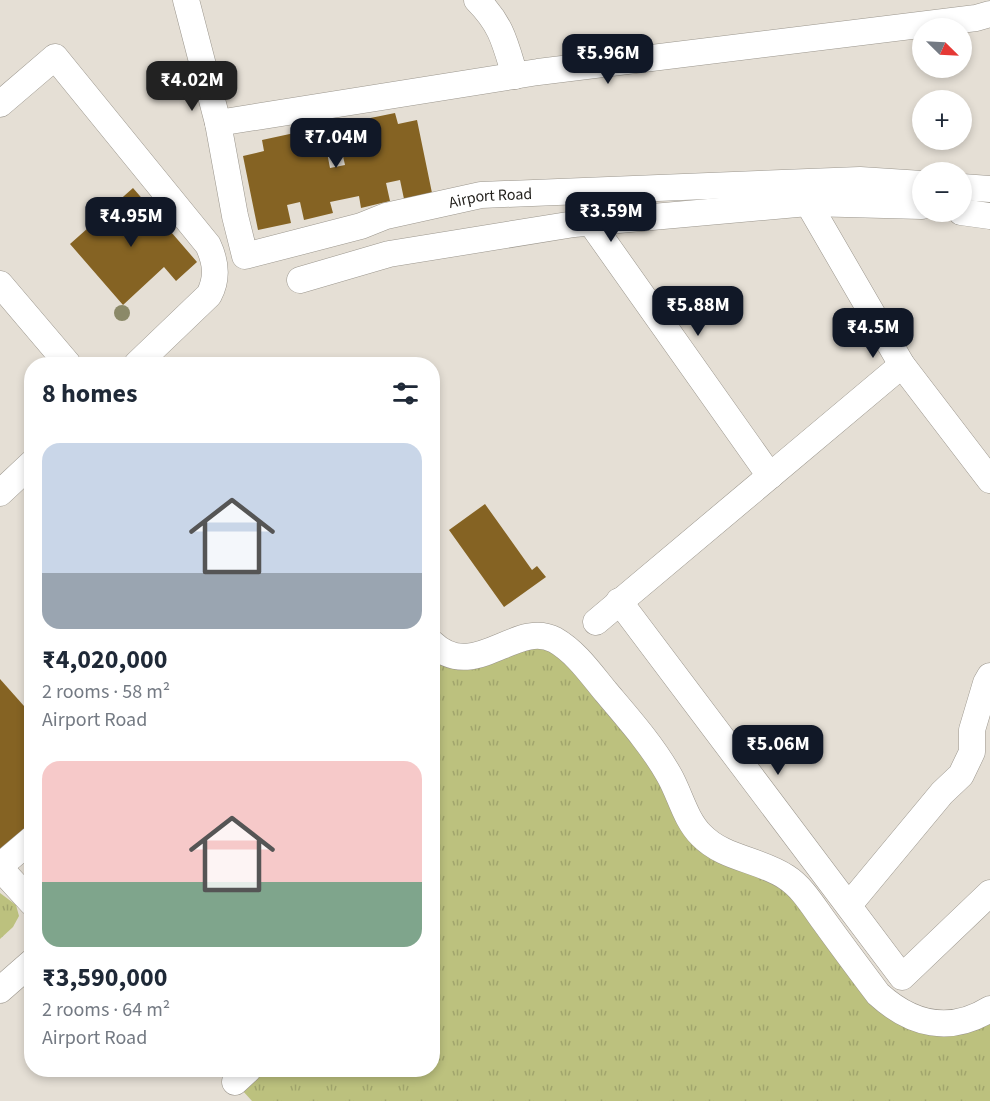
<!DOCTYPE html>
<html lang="en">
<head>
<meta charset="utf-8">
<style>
	:root { --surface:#fff; --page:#f6f6f7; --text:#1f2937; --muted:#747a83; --accent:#111827 }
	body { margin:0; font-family:"Source Sans 3",sans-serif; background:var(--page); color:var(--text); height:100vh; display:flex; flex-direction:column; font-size:22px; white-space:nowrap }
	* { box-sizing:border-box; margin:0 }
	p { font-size:20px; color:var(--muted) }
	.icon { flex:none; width:33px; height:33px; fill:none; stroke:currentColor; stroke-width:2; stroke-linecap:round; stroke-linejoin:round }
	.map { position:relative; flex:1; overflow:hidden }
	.details { position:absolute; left:24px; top:357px; width:416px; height:720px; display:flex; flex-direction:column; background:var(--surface); border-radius:24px; box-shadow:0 3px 9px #0003 }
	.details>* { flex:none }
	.needle { width:39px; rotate:114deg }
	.controls { position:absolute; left:912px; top:18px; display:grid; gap:12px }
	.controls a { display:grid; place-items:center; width:60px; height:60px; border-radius:50%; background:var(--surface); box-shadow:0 3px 9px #0003; font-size:30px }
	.price { position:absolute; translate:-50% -51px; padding:0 14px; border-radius:12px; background:var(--accent); color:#fff; font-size:20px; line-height:39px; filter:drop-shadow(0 2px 3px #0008) }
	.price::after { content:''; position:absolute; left:50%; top:36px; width:18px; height:14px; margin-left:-9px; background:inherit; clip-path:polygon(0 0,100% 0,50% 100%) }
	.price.current { background:#222; color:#fff }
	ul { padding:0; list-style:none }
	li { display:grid; align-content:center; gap:12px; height:318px; padding:0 18px }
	li span { display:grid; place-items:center; height:186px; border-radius:18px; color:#555 }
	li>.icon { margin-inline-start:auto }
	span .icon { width:108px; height:108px; fill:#fffc; stroke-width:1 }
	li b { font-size:26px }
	h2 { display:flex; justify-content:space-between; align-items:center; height:72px; padding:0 18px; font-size:26px }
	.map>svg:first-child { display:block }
	.grass { fill:url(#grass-tufts) }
	.building { fill:#856323 }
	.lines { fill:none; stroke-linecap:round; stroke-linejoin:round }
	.minor-casing { stroke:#9b968d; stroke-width:27 }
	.minor { stroke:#fff; stroke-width:26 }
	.tree { fill:#8b8968 }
	.labels { text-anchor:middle; stroke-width:6; stroke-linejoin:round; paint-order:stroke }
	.street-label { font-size:16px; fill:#211f1b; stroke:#f2ece3 }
</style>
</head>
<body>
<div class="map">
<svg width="990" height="1101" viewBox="0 0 990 1101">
	<defs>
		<pattern id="grass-tufts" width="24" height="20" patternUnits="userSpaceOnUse" patternTransform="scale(1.5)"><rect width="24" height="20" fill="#bcc17e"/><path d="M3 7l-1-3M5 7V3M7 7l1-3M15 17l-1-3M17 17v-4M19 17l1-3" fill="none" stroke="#a1a56c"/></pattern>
	</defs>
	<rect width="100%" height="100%" fill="#e5dfd5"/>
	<!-- grass -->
	<g class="grass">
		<path d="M 525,644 L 551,646 L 639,744 L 673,802 L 786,887 L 883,1009 L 990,1018 L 990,1101 L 252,1101 L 242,1090 L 264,1070 L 432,1070 L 432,659 C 455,678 500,653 525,644 Z"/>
		<path d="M 0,893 L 16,905 L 19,916 L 13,927 L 0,939 Z"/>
	</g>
	<!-- building -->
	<g class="building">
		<path d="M 395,113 L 398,124 L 417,120 L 432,193 L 404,199 L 400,180 L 386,183 L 390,201 L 361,208 L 359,196 L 330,202 L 333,213 L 304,220 L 300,202 L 287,205 L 291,223 L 258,230 L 243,156 L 264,151 L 262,140 L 322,127 L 330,168 L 345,165 L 336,125 Z"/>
		<path d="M 133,188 L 197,262 L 176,281 L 164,267 L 123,305 L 70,244 Z"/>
		<path d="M 485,504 L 532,570 L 537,566 L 546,577 L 504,607 L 449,530 Z"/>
		<path d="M 0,679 L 32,715 L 32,844 L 0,871 Z"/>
	</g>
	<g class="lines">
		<defs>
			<g id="minor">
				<path id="s1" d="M 186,0 L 218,123 L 235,216 L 245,256 L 361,226 L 386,216 L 481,195 L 860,180 L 922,184"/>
				<path d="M 477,0 C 502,25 505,43 515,76"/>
				<path d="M 0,104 L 55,57 L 208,245 C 216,262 218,278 209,295 L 137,364"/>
				<path d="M 218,123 L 538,72 L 976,18 L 990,14"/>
				<path d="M 962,187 L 990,189"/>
				<path d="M 808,203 L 902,365 L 990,480"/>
				<path d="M 961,212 L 990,216"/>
				<path d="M 591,223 L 770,476"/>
				<path d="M 300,280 L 389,254 L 574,224 L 808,203 L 922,206"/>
				<path d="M 0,284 L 68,364"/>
				<path d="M 0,493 L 32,463"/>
				<path d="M 619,601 L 902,977 L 990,893"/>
				<path d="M 596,622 L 902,365"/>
				<path d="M 432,643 C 474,684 516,619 555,640 C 576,652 591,674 606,692 C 628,718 652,745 669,775 C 680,794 685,819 701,835 C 724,859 759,859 786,877 C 802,887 813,906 824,921 C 842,946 860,970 878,994 C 912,1025 950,1034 990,1009"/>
				<path d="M 0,866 L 32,839"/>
				<path d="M 0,868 L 32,903"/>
				<path d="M 849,905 L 942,793 L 961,775 L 972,752 L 972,730 L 986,683 L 990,676"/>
				<path d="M 0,990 L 32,962"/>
				<path d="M 235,1082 L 248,1070"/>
			</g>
		</defs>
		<!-- minor casing -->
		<use href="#minor" class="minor-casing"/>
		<!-- minor -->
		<use href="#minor" class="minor"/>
	</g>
	<!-- trees -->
	<circle class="tree" cx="122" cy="313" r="8"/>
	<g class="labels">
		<!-- street labels -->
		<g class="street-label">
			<text dy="6" stroke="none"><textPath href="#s1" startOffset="516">Airport Road</textPath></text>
		</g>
	</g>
</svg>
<div class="controls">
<a><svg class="needle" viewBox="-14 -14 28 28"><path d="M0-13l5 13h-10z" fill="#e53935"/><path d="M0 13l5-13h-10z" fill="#747a83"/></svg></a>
<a>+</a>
<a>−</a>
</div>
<b class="price" style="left:608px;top:85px">₹5.96M</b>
<b class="price current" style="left:192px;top:112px">₹4.02M</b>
<b class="price" style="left:336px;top:169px">₹7.04M</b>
<b class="price" style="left:611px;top:243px">₹3.59M</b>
<b class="price" style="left:131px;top:248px">₹4.95M</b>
<b class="price" style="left:698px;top:337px">₹5.88M</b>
<b class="price" style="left:873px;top:359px">₹4.5M</b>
<b class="price" style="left:778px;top:776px">₹5.06M</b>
<section class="details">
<h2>8 homes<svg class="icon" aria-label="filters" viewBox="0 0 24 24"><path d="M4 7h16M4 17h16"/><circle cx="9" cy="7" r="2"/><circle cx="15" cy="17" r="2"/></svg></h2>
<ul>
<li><span style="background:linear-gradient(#c9d6e8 70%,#9aa5b1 0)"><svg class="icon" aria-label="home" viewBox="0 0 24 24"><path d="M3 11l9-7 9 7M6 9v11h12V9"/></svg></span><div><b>₹4,020,000</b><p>2 rooms · 58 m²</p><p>Airport Road</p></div></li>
<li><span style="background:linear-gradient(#f6c9c9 65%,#7fa58c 0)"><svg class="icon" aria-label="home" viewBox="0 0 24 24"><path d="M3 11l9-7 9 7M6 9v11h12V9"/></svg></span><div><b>₹3,590,000</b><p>2 rooms · 64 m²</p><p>Airport Road</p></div></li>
</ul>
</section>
</div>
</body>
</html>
